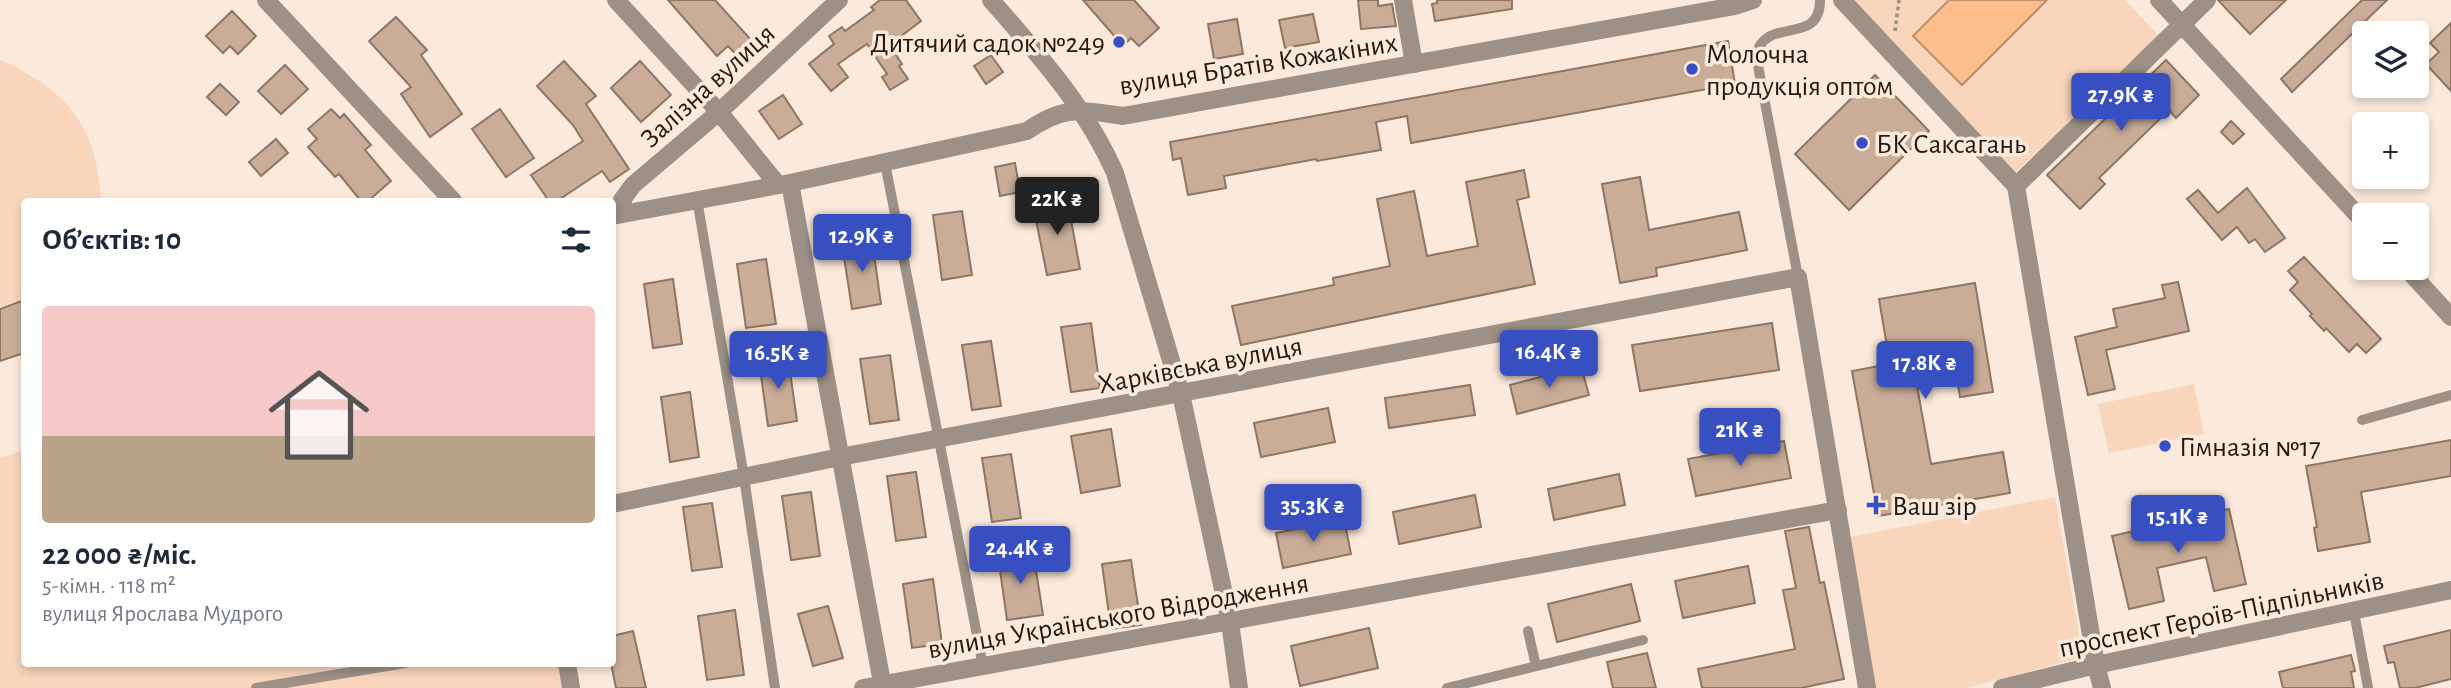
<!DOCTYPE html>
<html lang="uk">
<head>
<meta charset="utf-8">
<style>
	:root { --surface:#fff; --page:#f6f6f7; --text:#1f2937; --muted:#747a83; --line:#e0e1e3; --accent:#374fc1 }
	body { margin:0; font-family:"Alegreya Sans",sans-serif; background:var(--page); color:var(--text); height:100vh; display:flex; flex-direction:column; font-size:26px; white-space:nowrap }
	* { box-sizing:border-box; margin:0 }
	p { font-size:23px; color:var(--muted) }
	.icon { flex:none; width:38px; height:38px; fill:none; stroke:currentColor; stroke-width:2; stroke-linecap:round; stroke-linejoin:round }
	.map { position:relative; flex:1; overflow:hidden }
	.details { position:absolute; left:21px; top:198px; width:595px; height:469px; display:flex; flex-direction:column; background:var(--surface); border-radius:7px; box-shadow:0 4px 10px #0003 }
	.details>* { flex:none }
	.tools { position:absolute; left:2352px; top:21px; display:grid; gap:14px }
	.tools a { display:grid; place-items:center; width:77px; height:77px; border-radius:7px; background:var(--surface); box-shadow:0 4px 10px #0003; font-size:35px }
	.price { position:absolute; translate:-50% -60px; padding:0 16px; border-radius:7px; background:var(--accent); color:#fff; font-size:23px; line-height:46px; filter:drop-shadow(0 2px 4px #0008) }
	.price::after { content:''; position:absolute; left:50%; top:42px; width:21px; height:16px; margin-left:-10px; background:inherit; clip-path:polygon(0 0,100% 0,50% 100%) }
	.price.active { background:#222; color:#fff }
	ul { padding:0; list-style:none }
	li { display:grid; align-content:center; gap:14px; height:371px; padding:0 21px }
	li+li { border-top:2px solid var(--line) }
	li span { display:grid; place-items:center; height:217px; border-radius:7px; color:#555 }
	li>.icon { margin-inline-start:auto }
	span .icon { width:126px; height:126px; fill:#fffc; stroke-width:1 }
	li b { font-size:30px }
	h2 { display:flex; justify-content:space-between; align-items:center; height:84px; padding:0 21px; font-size:30px }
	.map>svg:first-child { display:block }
	.green { fill:#f8d5bb }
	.water { fill:#fdbf8e; stroke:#bc8e69; stroke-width:2 }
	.building { fill:#c9ad99; stroke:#8f7562; stroke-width:2 }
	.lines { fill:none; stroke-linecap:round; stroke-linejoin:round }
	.path { stroke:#9d8f83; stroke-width:3.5; stroke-dasharray:3.5 3.5; stroke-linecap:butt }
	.lane { stroke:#9c9087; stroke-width:10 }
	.street { stroke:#9c9087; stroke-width:18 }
	.poi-dot { fill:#374fc1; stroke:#fbeadc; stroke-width:2.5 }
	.labels { text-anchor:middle; stroke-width:7; stroke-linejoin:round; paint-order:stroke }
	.poi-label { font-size:28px; fill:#241a12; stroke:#fbeadc; text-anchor:start }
	.street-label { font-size:28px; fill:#241a12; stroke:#fbeadc }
</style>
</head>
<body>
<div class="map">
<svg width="2451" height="688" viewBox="0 0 2451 688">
	<rect width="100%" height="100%" fill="#fbeadc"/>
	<!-- green -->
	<g class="green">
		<path d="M 1848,0 L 2125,0 L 2158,35 L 2015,173 Z"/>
		<path d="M 0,60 C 13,64 22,71 34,78 C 82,107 98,146 101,201 L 24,201 L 24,298 L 0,307 Z"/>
		<path d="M 2194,384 L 2204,434 L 2109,453 L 2098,404 Z"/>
		<path d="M 24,450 L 24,663 L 558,663 L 562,688 L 0,688 L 0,458 Z"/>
		<path d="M 2055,497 L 2083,657 L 1966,688 L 1873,688 L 1851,537 Z"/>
	</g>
	<!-- water -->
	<path class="water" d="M 1949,0 L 2047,0 L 1962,85 L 1913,36 Z"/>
	<!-- building -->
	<g class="building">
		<path d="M 668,0 L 715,0 L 761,51 L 746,65 L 728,46 L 717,56 Z"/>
		<path d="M 880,0 L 906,0 L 921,21 L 892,43 L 899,53 L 896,55 L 902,64 L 899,66 L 908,79 L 890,90 L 882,77 L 887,74 L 867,44 L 838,64 L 848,77 L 831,91 L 809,64 L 834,44 L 829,36 L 842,27 L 845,31 L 874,10 L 871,7 Z"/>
		<path d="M 1083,0 L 1134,0 L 1159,28 L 1139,46 L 1131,38 L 1123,46 Z"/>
		<path d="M 1358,0 L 1378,0 L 1378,6 L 1392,4 L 1396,26 L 1361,29 Z"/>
		<path d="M 1437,0 L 1512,0 L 1512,9 L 1435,21 L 1432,4 L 1437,3 Z"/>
		<path d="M 2218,0 L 2286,0 L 2250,34 Z"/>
		<path d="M 2362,0 L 2387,0 L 2292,92 L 2281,79 Z"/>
		<path d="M 232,11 L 256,36 L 238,54 L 230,46 L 223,53 L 206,36 Z"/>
		<path d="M 1313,14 L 1319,42 L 1285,48 L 1279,20 Z"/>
		<path d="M 396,17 L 427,50 L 421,55 L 462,114 L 430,137 L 401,94 L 411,87 L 369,41 Z"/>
		<path d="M 1237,19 L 1243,54 L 1214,59 L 1208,24 Z"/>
		<path d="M 2451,23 L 2451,91 L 2426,64 L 2439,52 L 2430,43 Z"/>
		<path d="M 1728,41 L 1735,84 L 1411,143 L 1407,116 L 1376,122 L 1381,150 L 1317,161 L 1316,159 L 1224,176 L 1226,188 L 1188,195 L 1181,158 L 1173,160 L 1170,142 Z"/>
		<path d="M 991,55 L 1003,72 L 986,84 L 974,66 Z"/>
		<path d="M 2166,60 L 2199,95 L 2176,118 L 2169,110 L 2099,178 L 2105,184 L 2080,209 L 2047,175 Z"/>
		<path d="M 564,61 L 596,96 L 586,104 L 629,169 L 610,182 L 602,171 L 557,201 L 549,201 L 531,175 L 583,141 L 573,125 L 537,86 Z"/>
		<path d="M 640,61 L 671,95 L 641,122 L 611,88 Z"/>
		<path d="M 285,65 L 308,89 L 281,114 L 258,91 Z"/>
		<path d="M 1875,75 L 1929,131 L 1849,210 L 1795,154 Z"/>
		<path d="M 220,84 L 239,102 L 226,115 L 207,97 Z"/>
		<path d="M 783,95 L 802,124 L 779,139 L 759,111 Z"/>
		<path d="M 331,109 L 340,118 L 344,114 L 371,145 L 365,150 L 391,181 L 368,201 L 361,201 L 339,174 L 335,177 L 308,147 L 317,139 L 308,129 Z"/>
		<path d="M 500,109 L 534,158 L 506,177 L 472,129 Z"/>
		<path d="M 2231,121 L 2244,134 L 2233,144 L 2221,132 Z"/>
		<path d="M 276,139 L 288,153 L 261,176 L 249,162 Z"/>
		<path d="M 1015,163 L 1020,192 L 1000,196 L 995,167 Z"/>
		<path d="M 1524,170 L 1529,197 L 1517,200 L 1535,284 L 1241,345 L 1232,306 L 1334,285 L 1333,278 L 1390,266 L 1377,199 L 1414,191 L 1427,256 L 1478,246 L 1466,182 Z"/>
		<path d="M 1640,177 L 1649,230 L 1739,212 L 1747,250 L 1656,268 L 1657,276 L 1620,283 L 1602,184 Z"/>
		<path d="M 2247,188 L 2285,238 L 2265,252 L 2255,239 L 2249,243 L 2237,227 L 2222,240 L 2187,199 L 2198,190 L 2218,213 Z"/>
		<path d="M 1067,198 L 1080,269 L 1047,275 L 1033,205 Z"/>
		<path d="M 962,211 L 972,275 L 942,280 L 933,215 Z"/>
		<path d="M 872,240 L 881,304 L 852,309 L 842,244 Z"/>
		<path d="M 2304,257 L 2381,339 L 2366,353 L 2357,344 L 2349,352 L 2326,328 L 2324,331 L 2310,316 L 2312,314 L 2290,290 L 2298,282 L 2288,271 Z"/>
		<path d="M 766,259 L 776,324 L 746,328 L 737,264 Z"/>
		<path d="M 673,279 L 682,344 L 653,348 L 644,284 Z"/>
		<path d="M 2178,282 L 2189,331 L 2106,350 L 2115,389 L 2088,395 L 2075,337 L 2117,327 L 2113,309 L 2165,298 L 2162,285 Z"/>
		<path d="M 1975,283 L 1993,392 L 1960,397 L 1957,379 L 1917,386 L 1931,464 L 2003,452 L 2010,493 L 1878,516 L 1852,371 L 1890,364 L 1879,299 Z"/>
		<path d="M 24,300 L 24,353 L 0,361 L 0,309 Z"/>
		<path d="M 1091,323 L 1100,388 L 1071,392 L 1061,327 Z"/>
		<path d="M 1772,323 L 1779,370 L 1640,391 L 1632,345 Z"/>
		<path d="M 991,341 L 1001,406 L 972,410 L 962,345 Z"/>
		<path d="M 890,355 L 899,420 L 870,424 L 860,359 Z"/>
		<path d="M 788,357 L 797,421 L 768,426 L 759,361 Z"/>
		<path d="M 1581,366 L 1589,395 L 1517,414 L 1510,385 Z"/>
		<path d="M 1470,385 L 1475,415 L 1389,428 L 1385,398 Z"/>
		<path d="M 690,392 L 699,457 L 670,462 L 661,397 Z"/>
		<path d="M 1328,408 L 1335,442 L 1261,457 L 1254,423 Z"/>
		<path d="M 1111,429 L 1120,486 L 1081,493 L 1071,436 Z"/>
		<path d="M 2451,440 L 2451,476 L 2361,492 L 2370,542 L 2318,551 L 2314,528 L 2317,527 L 2306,466 Z"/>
		<path d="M 1784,441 L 1791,478 L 1696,496 L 1688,459 Z"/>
		<path d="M 1011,454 L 1021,518 L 992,522 L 982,458 Z"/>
		<path d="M 916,472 L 926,537 L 896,541 L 887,476 Z"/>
		<path d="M 1619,474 L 1625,505 L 1554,520 L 1548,489 Z"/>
		<path d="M 811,492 L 820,556 L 791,560 L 782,496 Z"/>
		<path d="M 1475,495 L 1481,527 L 1399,544 L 1393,512 Z"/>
		<path d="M 712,503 L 722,567 L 692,571 L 683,507 Z"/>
		<path d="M 2229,509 L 2246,584 L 2214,591 L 2206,557 L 2157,568 L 2164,601 L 2129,609 L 2112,536 Z"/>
		<path d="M 1344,519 L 1351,554 L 1283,568 L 1276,533 Z"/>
		<path d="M 1809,527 L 1820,583 L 1824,582 L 1844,679 L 1801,688 L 1702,688 L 1698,669 L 1795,649 L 1783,590 L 1796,588 L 1785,531 Z"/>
		<path d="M 1033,551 L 1043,615 L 1007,620 L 998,556 Z"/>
		<path d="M 1131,560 L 1141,625 L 1111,629 L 1102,564 Z"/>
		<path d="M 1748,566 L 1755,603 L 1683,618 L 1675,581 Z"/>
		<path d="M 933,579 L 942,644 L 912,648 L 903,584 Z"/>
		<path d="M 1631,584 L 1640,621 L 1557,642 L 1548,604 Z"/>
		<path d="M 828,606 L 843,658 L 813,666 L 798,614 Z"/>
		<path d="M 735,610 L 744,675 L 707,680 L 698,616 Z"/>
		<path d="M 1369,628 L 1378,668 L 1300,686 L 1291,646 Z"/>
		<path d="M 2451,630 L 2451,679 L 2415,688 L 2400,688 L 2394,662 L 2388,663 L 2384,646 Z"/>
		<path d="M 633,631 L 646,688 L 616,688 L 611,663 L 612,663 L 612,636 Z"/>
		<path d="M 1647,653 L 1656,688 L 1613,688 L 1607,662 Z"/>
		<path d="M 2351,655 L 2355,671 L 2351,672 L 2354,688 L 2283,688 L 2279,672 Z"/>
	</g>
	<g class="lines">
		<!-- path -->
		<path class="path" d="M 1895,31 L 1899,0"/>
		<!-- lane -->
		<g class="lane">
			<path d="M 885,163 L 983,666"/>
			<path d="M 697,199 L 744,477 L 775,688"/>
			<path d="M 1798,277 L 1756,55 C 1766,15 1820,47 1820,0"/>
			<path d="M 2362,420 L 2451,395"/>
			<path d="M 2354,612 L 2368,688"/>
			<path d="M 1528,631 L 1536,666"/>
			<path d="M 256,688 L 405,663"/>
			<path d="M 1447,688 L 1643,640"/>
		</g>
		<!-- street -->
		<g class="street">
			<path d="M 266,0 L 453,201"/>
			<path d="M 616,0 L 719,112 L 778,185"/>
			<path d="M 991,0 C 1038,54 1086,107 1115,173 L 1181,394 L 1230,622 L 1239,688"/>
			<path d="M 1403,0 L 1414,64"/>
			<path d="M 1842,0 L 2016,186"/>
			<path d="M 2159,0 L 2364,222"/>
			<path d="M 790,183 L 883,688"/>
			<path d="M 2016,186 L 2096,665 L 2102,688"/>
			<path d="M 2016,186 L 2207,0"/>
			<path d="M 625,213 L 622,200 L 633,185 L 719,112 L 839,0"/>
			<path d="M 612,216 L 790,183 L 1027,131 C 1064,105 1081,110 1123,116 L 1735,6 L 1753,0"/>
			<path d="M 2406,268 L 2451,317"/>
			<path d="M 612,504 L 840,457 L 1798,277 L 1867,688"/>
			<path d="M 567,663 L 571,688"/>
			<path d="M 863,688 L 1838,510"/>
			<path d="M 2002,688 L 2096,665 L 2451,590"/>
		</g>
	</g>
	<!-- markers -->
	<g class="poi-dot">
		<circle cx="1119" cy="42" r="7"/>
		<circle cx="1692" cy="69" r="7"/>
		<circle cx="1862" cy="143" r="7"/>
		<circle cx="2165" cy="446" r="7"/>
		<path d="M1872.5 494.5h7v7h7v7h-7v7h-7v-7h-7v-7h7z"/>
	</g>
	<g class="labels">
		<!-- poi labels -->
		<g class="poi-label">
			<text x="1105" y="52" text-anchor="end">Дитячий садок №249</text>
			<text x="1706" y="63">Молочна<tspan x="1706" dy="32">продукція оптом</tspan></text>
			<text x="1876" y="153">БК Саксагань</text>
			<text x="2179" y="456">Гімназія №17</text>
			<text x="1892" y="515">Ваш зір</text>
		</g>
		<!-- street labels -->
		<g class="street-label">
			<text transform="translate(1258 63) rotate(-9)" y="10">вулиця Братів Кожакіних</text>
			<text transform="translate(707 85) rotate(-42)" y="10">Залізна вулиця</text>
			<text transform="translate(1200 364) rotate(-11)" y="10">Харківська вулиця</text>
			<text transform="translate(2221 613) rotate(-12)" y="10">проспект Героїв-Підпільників</text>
			<text transform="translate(1118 615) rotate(-10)" y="10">вулиця Українського Відродження</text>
		</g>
	</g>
</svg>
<div class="tools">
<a><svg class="icon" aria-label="layers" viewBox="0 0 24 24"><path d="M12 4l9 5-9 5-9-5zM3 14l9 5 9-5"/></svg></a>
<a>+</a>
<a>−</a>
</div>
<b class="price" style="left:2121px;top:133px">27.9K ₴</b>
<b class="price active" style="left:1057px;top:237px">22K ₴</b>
<b class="price" style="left:862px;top:274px">12.9K ₴</b>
<b class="price" style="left:1549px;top:390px">16.4K ₴</b>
<b class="price" style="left:778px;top:391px">16.5K ₴</b>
<b class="price" style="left:1925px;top:401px">17.8K ₴</b>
<b class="price" style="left:1740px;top:468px">21K ₴</b>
<b class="price" style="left:1313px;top:544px">35.3K ₴</b>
<b class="price" style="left:2178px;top:555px">15.1K ₴</b>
<b class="price" style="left:1020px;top:586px">24.4K ₴</b>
<section class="details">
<h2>Об’єктів: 10<svg class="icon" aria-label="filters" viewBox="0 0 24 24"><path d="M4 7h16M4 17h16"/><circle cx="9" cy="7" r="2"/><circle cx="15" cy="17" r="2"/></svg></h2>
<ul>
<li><span style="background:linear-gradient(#f6c9c9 60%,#b9a48a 0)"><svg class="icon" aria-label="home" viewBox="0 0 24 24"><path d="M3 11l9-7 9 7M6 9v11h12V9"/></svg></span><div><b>22 000 ₴/міс.</b><p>5-кімн. · 118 m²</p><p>вулиця Ярослава Мудрого</p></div></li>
</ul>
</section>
</div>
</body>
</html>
